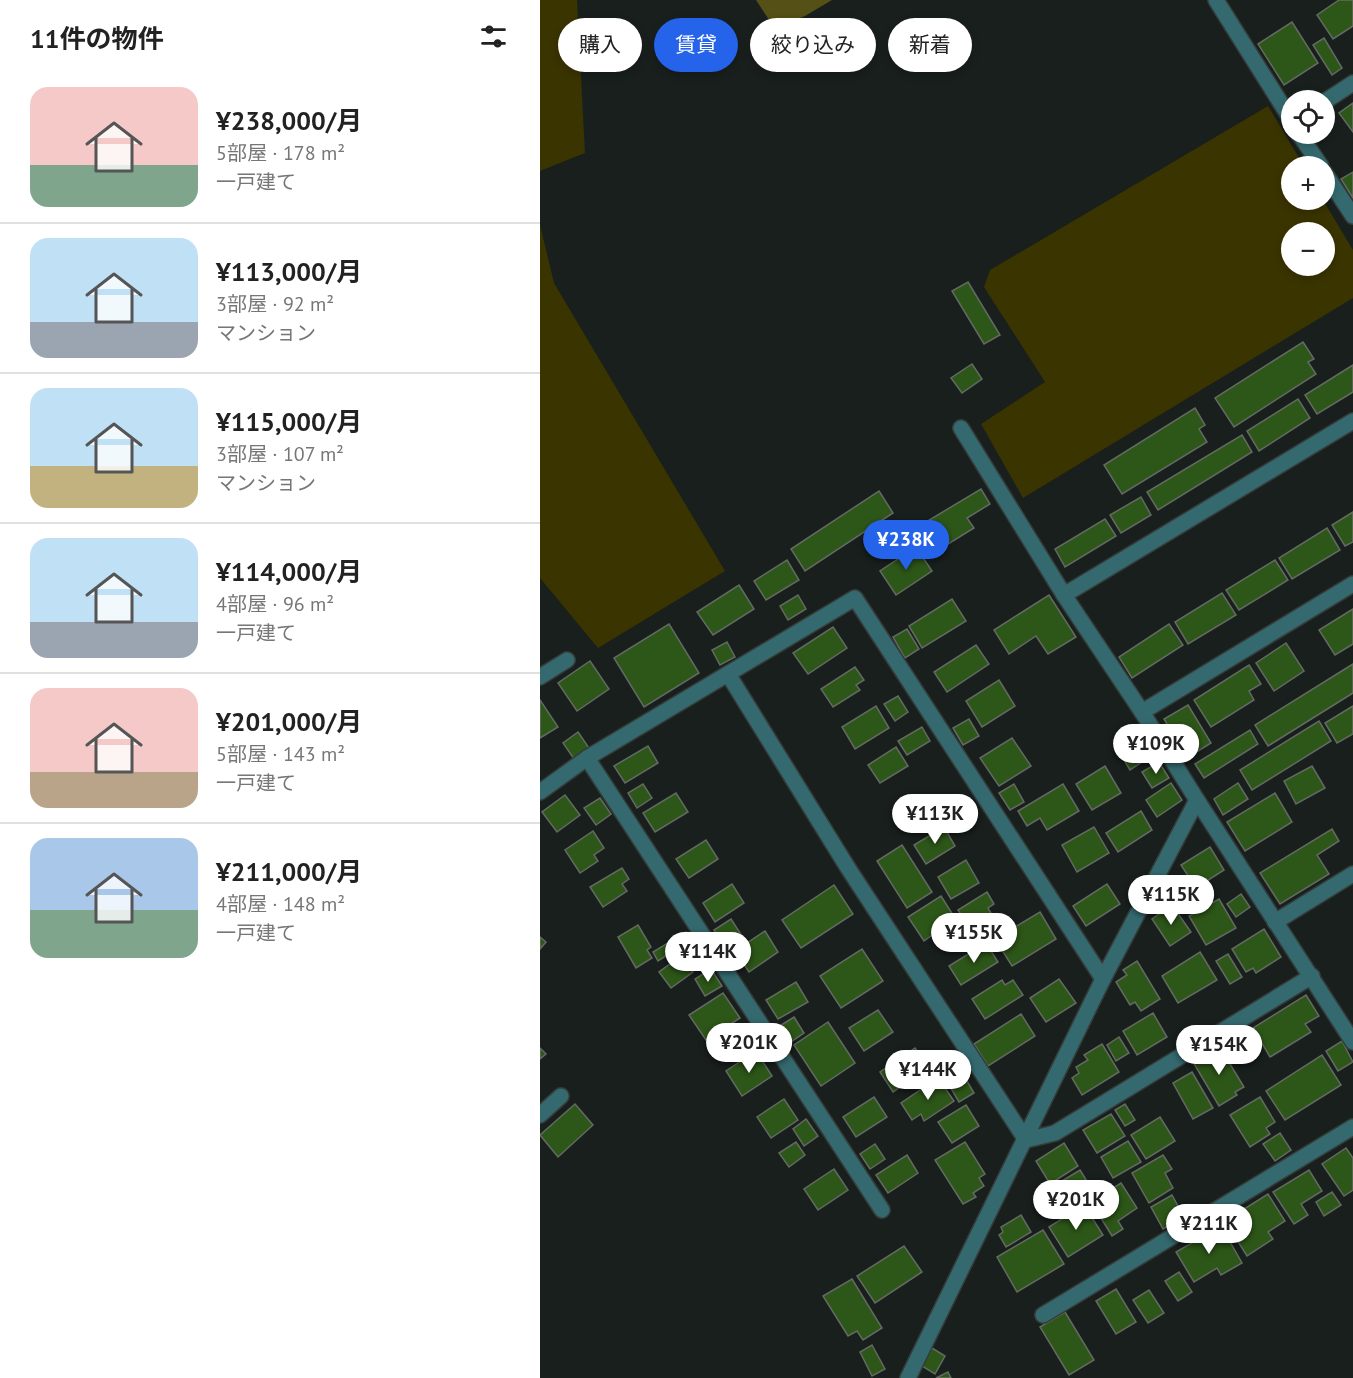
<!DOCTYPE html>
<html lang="ja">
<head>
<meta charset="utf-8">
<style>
	:root { --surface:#fff; --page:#f2f2f2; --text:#222; --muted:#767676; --line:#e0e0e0; --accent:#2563eb }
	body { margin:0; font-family:"PT Sans","Noto Sans JP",sans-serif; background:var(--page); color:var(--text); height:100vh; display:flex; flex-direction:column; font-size:22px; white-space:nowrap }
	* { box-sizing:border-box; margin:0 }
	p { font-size:20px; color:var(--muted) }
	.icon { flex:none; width:33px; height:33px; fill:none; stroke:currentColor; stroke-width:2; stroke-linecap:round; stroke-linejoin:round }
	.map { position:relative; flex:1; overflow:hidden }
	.sheet { display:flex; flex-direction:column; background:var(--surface); width:540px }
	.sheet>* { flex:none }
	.guide { position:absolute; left:18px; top:18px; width:570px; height:54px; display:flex; gap:12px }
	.buttons { position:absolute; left:741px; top:90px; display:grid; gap:12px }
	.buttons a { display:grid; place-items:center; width:54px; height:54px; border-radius:50%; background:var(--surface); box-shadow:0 3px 9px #0003; font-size:30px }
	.price { position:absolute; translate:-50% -51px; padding:0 14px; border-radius:21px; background:#fff; color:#222; font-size:20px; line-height:39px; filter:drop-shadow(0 2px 3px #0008) }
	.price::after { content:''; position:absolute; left:50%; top:36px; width:18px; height:14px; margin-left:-9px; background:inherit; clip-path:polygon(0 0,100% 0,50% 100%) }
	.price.active { background:var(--accent); color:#fff }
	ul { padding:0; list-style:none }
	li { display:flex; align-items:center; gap:18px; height:150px; padding:0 30px }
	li+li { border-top:2px solid var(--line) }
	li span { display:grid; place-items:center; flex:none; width:168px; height:120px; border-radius:18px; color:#555 }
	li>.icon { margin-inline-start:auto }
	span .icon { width:72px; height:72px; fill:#fffc; stroke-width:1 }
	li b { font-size:26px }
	h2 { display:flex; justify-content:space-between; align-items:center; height:72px; padding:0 30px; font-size:26px }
	.chip { padding:0 21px; border-radius:27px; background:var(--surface); box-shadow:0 3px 9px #0003; font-size:21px; line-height:54px }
	.chip.active { background:var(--accent); color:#fff }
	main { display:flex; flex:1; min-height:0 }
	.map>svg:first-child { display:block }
	.green { fill:#3a3400; fill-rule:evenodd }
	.forest { fill:#555015 }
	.building { fill:#2d5718; stroke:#646963; stroke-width:1.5 }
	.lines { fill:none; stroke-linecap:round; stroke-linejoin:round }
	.street-casing { stroke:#353c39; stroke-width:18 }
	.street { stroke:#346a6f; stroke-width:15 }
</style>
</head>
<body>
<main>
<section class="sheet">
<h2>11件の物件<svg class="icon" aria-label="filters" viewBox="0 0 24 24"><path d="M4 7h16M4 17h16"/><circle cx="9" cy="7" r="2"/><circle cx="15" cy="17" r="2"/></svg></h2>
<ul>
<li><span style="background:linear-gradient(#f6c9c9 65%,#7fa58c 0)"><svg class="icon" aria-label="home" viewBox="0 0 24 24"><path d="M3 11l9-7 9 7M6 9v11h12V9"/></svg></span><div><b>¥238,000/月</b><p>5部屋 · 178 m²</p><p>一戸建て</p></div></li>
<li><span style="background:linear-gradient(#bfe0f5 70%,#9aa5b1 0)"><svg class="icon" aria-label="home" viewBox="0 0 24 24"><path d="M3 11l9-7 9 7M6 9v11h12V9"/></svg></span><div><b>¥113,000/月</b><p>3部屋 · 92 m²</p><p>マンション</p></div></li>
<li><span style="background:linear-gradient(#bfe0f5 65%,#c2b280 0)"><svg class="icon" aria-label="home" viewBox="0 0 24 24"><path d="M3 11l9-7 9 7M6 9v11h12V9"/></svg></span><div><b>¥115,000/月</b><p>3部屋 · 107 m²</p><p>マンション</p></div></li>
<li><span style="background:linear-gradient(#bfe0f5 70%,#9aa5b1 0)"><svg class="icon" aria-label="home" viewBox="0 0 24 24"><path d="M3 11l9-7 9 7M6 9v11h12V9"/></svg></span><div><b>¥114,000/月</b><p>4部屋 · 96 m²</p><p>一戸建て</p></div></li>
<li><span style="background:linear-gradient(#f6c9c9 70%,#b9a48a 0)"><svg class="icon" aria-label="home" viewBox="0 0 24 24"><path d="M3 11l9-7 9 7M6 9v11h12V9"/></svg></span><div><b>¥201,000/月</b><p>5部屋 · 143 m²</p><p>一戸建て</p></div></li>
<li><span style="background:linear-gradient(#a9c7e8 60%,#7fa58c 0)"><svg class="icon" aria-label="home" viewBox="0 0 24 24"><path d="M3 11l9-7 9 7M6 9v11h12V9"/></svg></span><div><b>¥211,000/月</b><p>4部屋 · 148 m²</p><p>一戸建て</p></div></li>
</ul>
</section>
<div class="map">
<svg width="813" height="1378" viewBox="0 0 813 1378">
	<rect width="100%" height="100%" fill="#181f1c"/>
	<!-- green -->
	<g class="green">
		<path d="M 0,0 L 37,0 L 45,153 L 0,171 Z"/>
		<path d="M 728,106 L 764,166 L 752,166 L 752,200 L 783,200 L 813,250 L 813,298 L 483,498 L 441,424 L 505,382 L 444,287 L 450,270 ZM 784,232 L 784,266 L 752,266 L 752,232 Z"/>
		<path d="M 0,225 L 14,283 L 185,571 L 58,648 L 0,578 Z"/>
	</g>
	<!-- forest -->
	<path class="forest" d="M 216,0 L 292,0 L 265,16 L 235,29 Z"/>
	<!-- building -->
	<g class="building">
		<path d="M 799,0 L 813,0 L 813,26 L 793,39 L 777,15 Z"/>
		<path d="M 752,22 L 778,63 L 744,85 L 718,44 Z"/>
		<path d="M 784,38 L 802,68 L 792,75 L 773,45 Z"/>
		<path d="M 813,103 L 813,132 L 799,113 Z"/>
		<path d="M 813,172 L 813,198 L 801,179 Z"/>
		<path d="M 428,282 L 460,335 L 444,344 L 412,291 Z"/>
		<path d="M 763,342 L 774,359 L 768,362 L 776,374 L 694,427 L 675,398 Z"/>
		<path d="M 432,364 L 442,379 L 422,393 L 411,378 Z"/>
		<path d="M 813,365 L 813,392 L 777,414 L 765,395 Z"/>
		<path d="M 758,399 L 770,418 L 719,451 L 707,431 Z"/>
		<path d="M 655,408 L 665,425 L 659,429 L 667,442 L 582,494 L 564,465 Z"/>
		<path d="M 702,435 L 712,452 L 618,510 L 607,492 Z"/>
		<path d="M 441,489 L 450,504 L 427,518 L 434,528 L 392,554 L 376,528 Z"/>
		<path d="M 339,491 L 353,513 L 265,571 L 251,549 Z"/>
		<path d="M 601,497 L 611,515 L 581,533 L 570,515 Z"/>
		<path d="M 813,512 L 813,542 L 805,546 L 792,525 Z"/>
		<path d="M 565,519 L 576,536 L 525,567 L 515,549 Z"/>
		<path d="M 787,528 L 800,550 L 752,579 L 739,558 Z"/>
		<path d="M 376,547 L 392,571 L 356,595 L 340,571 Z"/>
		<path d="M 247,560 L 259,580 L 226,600 L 214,581 Z"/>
		<path d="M 735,560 L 748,580 L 699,610 L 686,590 Z"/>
		<path d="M 199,585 L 214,609 L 173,635 L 157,612 Z"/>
		<path d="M 682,593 L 696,615 L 648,644 L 635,622 Z"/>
		<path d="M 258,595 L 266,609 L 248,620 L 240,606 Z"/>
		<path d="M 509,595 L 536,637 L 508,654 L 496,636 L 469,654 L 454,630 Z"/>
		<path d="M 412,599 L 426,621 L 382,648 L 369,626 Z"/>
		<path d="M 813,609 L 813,644 L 795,655 L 779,630 Z"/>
		<path d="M 129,624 L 159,673 L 104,707 L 74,658 Z"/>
		<path d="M 629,624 L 643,645 L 592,678 L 579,657 Z"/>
		<path d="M 293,627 L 307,648 L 268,674 L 253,653 Z"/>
		<path d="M 367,629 L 379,649 L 365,658 L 353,637 Z"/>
		<path d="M 187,642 L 195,657 L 180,665 L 172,650 Z"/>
		<path d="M 746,643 L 764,671 L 734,691 L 716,663 Z"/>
		<path d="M 436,645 L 449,664 L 407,692 L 394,672 Z"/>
		<path d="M 50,661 L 69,689 L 37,711 L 18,683 Z"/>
		<path d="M 813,664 L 813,693 L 728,746 L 715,725 Z"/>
		<path d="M 709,665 L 721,684 L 709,691 L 714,700 L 671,727 L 654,700 Z"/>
		<path d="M 315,667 L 324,680 L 316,685 L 320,690 L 293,707 L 281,689 Z"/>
		<path d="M 459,680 L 475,706 L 442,727 L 426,701 Z"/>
		<path d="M 358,696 L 368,712 L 355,721 L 344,704 Z"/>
		<path d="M 0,700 L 18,727 L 0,738 Z"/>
		<path d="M 648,705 L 671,743 L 647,758 L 624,719 Z"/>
		<path d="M 336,706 L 349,728 L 315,749 L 302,727 Z"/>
		<path d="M 813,706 L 813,734 L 797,743 L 785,723 Z"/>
		<path d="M 429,719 L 439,736 L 423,745 L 413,728 Z"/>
		<path d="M 779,721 L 791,741 L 712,790 L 700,770 Z"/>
		<path d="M 382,727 L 390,741 L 367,755 L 358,741 Z"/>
		<path d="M 710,730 L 718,744 L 664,778 L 655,764 Z"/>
		<path d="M 38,732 L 49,748 L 34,759 L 23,743 Z"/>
		<path d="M 472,738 L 491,766 L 459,786 L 440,758 Z"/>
		<path d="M 602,742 L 611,756 L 590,770 L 581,755 Z"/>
		<path d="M 108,746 L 118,763 L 85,783 L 74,766 Z"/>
		<path d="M 356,747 L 368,766 L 340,783 L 328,765 Z"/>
		<path d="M 619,762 L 629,778 L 612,788 L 602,772 Z"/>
		<path d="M 565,766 L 581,793 L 552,810 L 536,784 Z"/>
		<path d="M 772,766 L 785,788 L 756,804 L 744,781 Z"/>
		<path d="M 631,783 L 642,800 L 617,817 L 606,800 Z"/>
		<path d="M 698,783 L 708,799 L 683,815 L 674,799 Z"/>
		<path d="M 103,784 L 112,798 L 97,808 L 88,793 Z"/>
		<path d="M 474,784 L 484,802 L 470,810 L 459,793 Z"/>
		<path d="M 523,784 L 539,811 L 507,830 L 500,818 L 487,826 L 478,811 Z"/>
		<path d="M 136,793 L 148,812 L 115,832 L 103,813 Z"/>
		<path d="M 735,793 L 752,822 L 705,851 L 687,822 Z"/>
		<path d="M 25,795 L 40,815 L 17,832 L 2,812 Z"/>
		<path d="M 60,798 L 71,814 L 56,825 L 44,808 Z"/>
		<path d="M 601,811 L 612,830 L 578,852 L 566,833 Z"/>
		<path d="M 404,827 L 415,846 L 386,864 L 374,845 Z"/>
		<path d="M 554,827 L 569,853 L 537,872 L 522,845 Z"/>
		<path d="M 792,829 L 799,841 L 777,855 L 789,874 L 740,904 L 720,873 Z"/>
		<path d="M 53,831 L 64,848 L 54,855 L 58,861 L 40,873 L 25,850 Z"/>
		<path d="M 166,840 L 178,859 L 149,878 L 136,859 Z"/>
		<path d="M 362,845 L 392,892 L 367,908 L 337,861 Z"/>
		<path d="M 670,847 L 684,870 L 656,888 L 641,865 Z"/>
		<path d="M 426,860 L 439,883 L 411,899 L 398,877 Z"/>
		<path d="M 82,868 L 89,879 L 82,884 L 87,891 L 63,907 L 50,887 Z"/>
		<path d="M 192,884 L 204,903 L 175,922 L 163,903 Z"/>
		<path d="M 567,884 L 580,904 L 546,926 L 533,906 Z"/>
		<path d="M 294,885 L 313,914 L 261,948 L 242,920 Z"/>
		<path d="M 447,892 L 454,904 L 448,908 L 452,915 L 430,928 L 418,910 Z"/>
		<path d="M 701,894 L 710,907 L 696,917 L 687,904 Z"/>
		<path d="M 401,896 L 420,926 L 399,940 L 395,933 L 384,941 L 368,917 Z"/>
		<path d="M 679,899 L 696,928 L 666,945 L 649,916 Z"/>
		<path d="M 632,905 L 651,932 L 630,946 L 612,919 Z"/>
		<path d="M 500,912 L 516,939 L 472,966 L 455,939 Z"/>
		<path d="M 191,919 L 202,936 L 185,947 L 174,930 Z"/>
		<path d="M 98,925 L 111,947 L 107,950 L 112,958 L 96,968 L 78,937 Z"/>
		<path d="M 724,929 L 741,957 L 716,973 L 713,968 L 706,972 L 692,949 Z"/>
		<path d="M 225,931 L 238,952 L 209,972 L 195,951 Z"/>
		<path d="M 146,932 L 151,940 L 118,961 L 113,952 Z"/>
		<path d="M 0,937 L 6,942 L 0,949 Z"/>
		<path d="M 446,943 L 458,962 L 421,985 L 409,966 Z"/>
		<path d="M 322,949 L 343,981 L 301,1008 L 280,976 Z"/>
		<path d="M 660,952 L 677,980 L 638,1003 L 622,976 Z"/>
		<path d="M 688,954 L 702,977 L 690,984 L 676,961 Z"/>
		<path d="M 142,955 L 153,972 L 131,988 L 119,972 Z"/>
		<path d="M 597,961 L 620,999 L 601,1011 L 595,1002 L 590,1005 L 576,982 L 587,975 L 583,970 Z"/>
		<path d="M 171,969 L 182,986 L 165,996 L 155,979 Z"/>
		<path d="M 519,979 L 536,1003 L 506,1022 L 490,998 Z"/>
		<path d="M 462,980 L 465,985 L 473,980 L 483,995 L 445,1019 L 432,999 Z"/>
		<path d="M 256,982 L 268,1002 L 238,1019 L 226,1000 Z"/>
		<path d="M 183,993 L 200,1018 L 166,1040 L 149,1015 Z"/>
		<path d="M 766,995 L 779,1016 L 765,1024 L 771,1032 L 730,1057 L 713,1028 Z"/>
		<path d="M 338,1010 L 353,1032 L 324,1051 L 309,1028 Z"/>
		<path d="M 613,1013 L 627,1037 L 597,1055 L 583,1031 Z"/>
		<path d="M 481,1014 L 495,1036 L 448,1066 L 434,1044 Z"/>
		<path d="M 254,1017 L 264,1033 L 248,1044 L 238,1027 Z"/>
		<path d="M 288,1022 L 315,1063 L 281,1086 L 254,1045 Z"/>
		<path d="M 201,1024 L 213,1044 L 196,1054 L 183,1035 Z"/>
		<path d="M 579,1037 L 589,1053 L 576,1061 L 567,1045 Z"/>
		<path d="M 802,1041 L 813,1062 L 798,1071 L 786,1051 Z"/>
		<path d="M 562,1044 L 579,1072 L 542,1095 L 532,1078 L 539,1073 L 536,1067 L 548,1060 L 544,1055 Z"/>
		<path d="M 0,1048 L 6,1054 L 0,1059 Z"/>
		<path d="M 375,1048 L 389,1068 L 353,1092 L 340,1072 Z"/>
		<path d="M 677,1048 L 684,1060 L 687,1059 L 704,1087 L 695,1092 L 697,1095 L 679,1106 L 653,1062 Z"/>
		<path d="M 216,1051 L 232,1076 L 202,1096 L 186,1071 Z"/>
		<path d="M 782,1055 L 801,1085 L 745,1120 L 726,1091 Z"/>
		<path d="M 652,1072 L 673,1108 L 653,1119 L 633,1083 Z"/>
		<path d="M 424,1076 L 434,1093 L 419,1102 L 409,1085 Z"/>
		<path d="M 398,1078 L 414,1101 L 384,1121 L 381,1114 L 372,1120 L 361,1103 Z"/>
		<path d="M 334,1097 L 347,1117 L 316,1137 L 303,1117 Z"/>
		<path d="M 720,1097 L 735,1122 L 726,1128 L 730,1134 L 710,1147 L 690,1115 Z"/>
		<path d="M 244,1099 L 258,1120 L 231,1138 L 217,1117 Z"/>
		<path d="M 35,1104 L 53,1125 L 18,1157 L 0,1135 Z"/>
		<path d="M 585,1104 L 595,1120 L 585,1126 L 575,1110 Z"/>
		<path d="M 426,1105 L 439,1126 L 412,1143 L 398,1122 Z"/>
		<path d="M 571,1114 L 585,1136 L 557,1153 L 543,1130 Z"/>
		<path d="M 620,1117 L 635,1141 L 606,1159 L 591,1135 Z"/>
		<path d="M 266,1119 L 278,1136 L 264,1146 L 253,1129 Z"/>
		<path d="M 740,1133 L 751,1150 L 735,1161 L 723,1144 Z"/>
		<path d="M 588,1141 L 601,1162 L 573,1178 L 561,1157 Z"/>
		<path d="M 256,1142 L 265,1155 L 249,1167 L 239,1153 Z"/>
		<path d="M 425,1142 L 445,1174 L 439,1178 L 444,1186 L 433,1193 L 436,1197 L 423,1204 L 395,1160 Z"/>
		<path d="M 524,1143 L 538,1166 L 510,1184 L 496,1161 Z"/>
		<path d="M 335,1144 L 345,1159 L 330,1169 L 320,1154 Z"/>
		<path d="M 806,1148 L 813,1158 L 813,1190 L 804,1196 L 782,1164 Z"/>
		<path d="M 367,1155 L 378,1173 L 348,1193 L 336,1175 Z"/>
		<path d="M 623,1155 L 632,1169 L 625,1173 L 633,1188 L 609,1203 L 592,1173 Z"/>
		<path d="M 294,1169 L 308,1190 L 278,1210 L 264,1189 Z"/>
		<path d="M 540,1170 L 553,1191 L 526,1209 L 512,1187 Z"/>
		<path d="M 769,1170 L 782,1191 L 761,1204 L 768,1215 L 754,1224 L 733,1192 Z"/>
		<path d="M 581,1183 L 597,1208 L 578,1221 L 583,1229 L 572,1236 L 551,1202 Z"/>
		<path d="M 792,1192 L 801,1205 L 784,1216 L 776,1202 Z"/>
		<path d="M 728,1194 L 745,1221 L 728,1232 L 733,1239 L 707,1256 L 685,1221 Z"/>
		<path d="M 632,1195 L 644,1217 L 623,1229 L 611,1207 Z"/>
		<path d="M 544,1205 L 563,1235 L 528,1257 L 509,1227 Z"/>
		<path d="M 481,1215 L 491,1232 L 466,1247 L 459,1235 L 463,1232 L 461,1227 Z"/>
		<path d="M 681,1226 L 702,1263 L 681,1275 L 677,1268 L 654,1282 L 636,1252 Z"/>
		<path d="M 503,1230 L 524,1264 L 477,1292 L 457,1257 Z"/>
		<path d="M 364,1246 L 382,1272 L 335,1303 L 317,1276 Z"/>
		<path d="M 639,1272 L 652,1292 L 638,1301 L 625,1281 Z"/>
		<path d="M 312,1279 L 342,1328 L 323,1340 L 317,1331 L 308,1336 L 283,1296 Z"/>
		<path d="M 576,1289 L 596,1322 L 576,1334 L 556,1301 Z"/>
		<path d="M 609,1290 L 624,1313 L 608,1323 L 593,1300 Z"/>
		<path d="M 525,1312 L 554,1360 L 529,1375 L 500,1327 Z"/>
		<path d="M 332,1345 L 345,1369 L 332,1376 L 320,1352 Z"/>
		<path d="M 392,1348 L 405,1356 L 395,1374 L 382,1366 Z"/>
		<path d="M 408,1372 L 411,1378 L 396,1378 Z"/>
	</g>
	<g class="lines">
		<defs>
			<g id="street">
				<path d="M 676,0 L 752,121"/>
				<path d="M 784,102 L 813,83"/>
				<path d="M 759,134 L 781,166"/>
				<path d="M 784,172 L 813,216"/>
				<path d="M 421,428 L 524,595 L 602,712 L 657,800 L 813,1042"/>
				<path d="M 524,595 L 813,421"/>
				<path d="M 188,674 L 308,868 L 486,1140 L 515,1133 L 772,976"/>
				<path d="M 0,677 L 27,660"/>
				<path d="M 602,712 L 813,584"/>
				<path d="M 47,758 L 342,1210"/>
				<path d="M 0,792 L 47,758 L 315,598 L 563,979 L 657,800"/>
				<path d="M 735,922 L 813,874"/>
				<path d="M 0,1115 L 21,1096"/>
				<path d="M 503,1315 L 813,1127"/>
				<path d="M 368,1378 L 563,979"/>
			</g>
		</defs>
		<!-- street casing -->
		<use href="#street" class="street-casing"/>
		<!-- street -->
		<use href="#street" class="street"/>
	</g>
</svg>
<div class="buttons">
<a><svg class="icon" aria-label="locate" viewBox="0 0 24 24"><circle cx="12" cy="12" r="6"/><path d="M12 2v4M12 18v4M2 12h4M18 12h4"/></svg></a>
<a>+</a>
<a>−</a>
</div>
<b class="price active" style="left:366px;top:571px">¥238K</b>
<b class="price" style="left:616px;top:775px">¥109K</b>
<b class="price" style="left:395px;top:845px">¥113K</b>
<b class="price" style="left:631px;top:926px">¥115K</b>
<b class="price" style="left:434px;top:964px">¥155K</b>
<b class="price" style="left:168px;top:983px">¥114K</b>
<b class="price" style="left:209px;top:1074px">¥201K</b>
<b class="price" style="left:679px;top:1076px">¥154K</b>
<b class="price" style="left:388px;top:1101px">¥144K</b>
<b class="price" style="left:536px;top:1231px">¥201K</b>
<b class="price" style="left:669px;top:1255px">¥211K</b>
<div class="guide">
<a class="chip">購入</a>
<a class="chip active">賃貸</a>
<a class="chip">絞り込み</a>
<a class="chip">新着</a>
</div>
</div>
</main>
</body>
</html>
